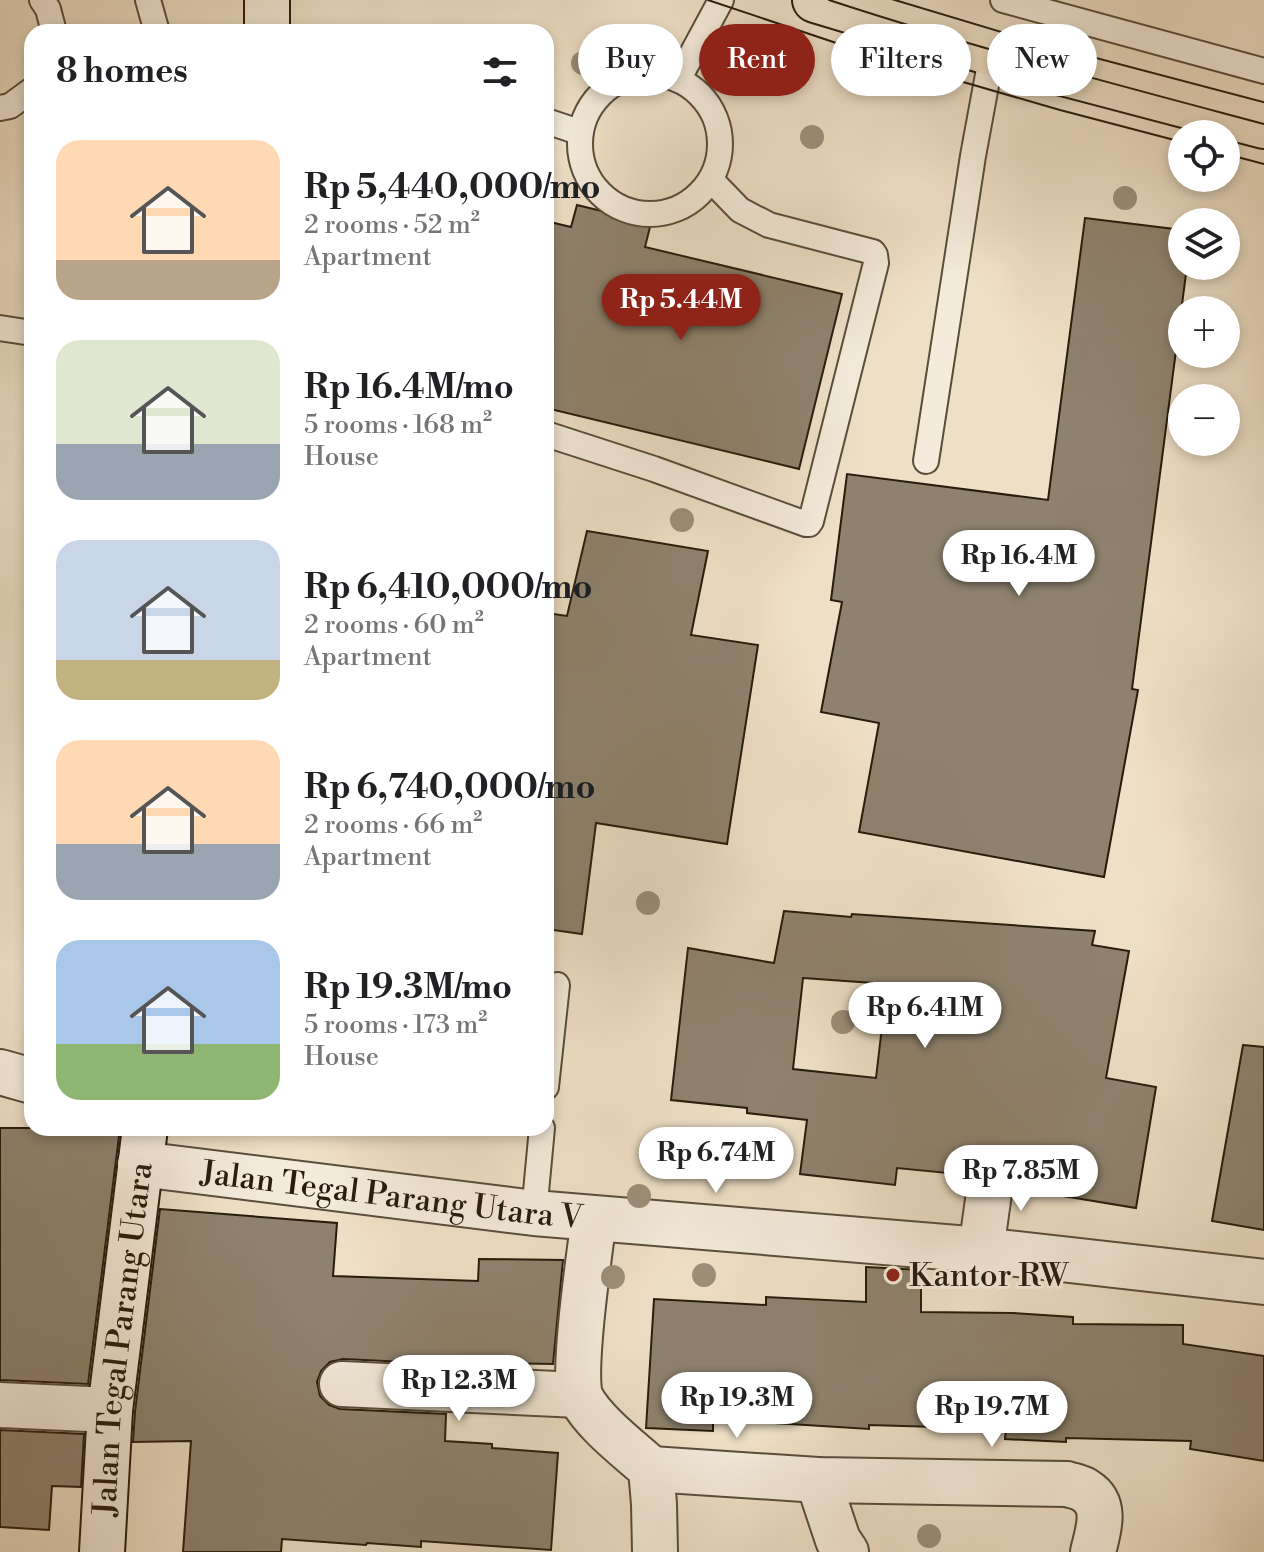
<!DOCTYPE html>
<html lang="en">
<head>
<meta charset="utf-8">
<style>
	:root { --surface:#fff; --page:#f6f6f6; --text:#202124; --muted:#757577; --accent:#8f2418 }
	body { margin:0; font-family:"Libre Bodoni",serif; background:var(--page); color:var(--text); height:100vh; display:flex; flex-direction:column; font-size:30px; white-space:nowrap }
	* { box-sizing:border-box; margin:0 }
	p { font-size:26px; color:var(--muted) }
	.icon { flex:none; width:44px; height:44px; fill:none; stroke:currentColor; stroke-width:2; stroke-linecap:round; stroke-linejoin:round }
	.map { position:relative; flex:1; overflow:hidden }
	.drawer { position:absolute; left:24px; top:24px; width:530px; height:1112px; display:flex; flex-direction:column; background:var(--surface); border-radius:24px; box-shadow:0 4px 12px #0003 }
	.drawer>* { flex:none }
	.top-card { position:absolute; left:578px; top:24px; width:566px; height:72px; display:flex; gap:16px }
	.fabs { position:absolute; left:1168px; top:120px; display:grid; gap:16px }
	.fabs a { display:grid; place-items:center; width:72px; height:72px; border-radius:50%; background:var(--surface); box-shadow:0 4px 12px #0003; font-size:40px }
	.price { position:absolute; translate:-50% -68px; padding:0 18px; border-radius:28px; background:#fff; color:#222; font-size:26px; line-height:52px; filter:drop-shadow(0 2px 4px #0008) }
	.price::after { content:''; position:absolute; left:50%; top:48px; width:24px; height:18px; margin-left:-12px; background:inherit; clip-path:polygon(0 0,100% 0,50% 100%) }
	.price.active { background:var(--accent); color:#fff }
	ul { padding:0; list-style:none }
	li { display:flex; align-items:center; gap:24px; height:200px; padding:0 32px }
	li span { display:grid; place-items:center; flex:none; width:224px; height:160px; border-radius:24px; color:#555 }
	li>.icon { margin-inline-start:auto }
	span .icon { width:96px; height:96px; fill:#fffc; stroke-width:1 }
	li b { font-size:34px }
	h2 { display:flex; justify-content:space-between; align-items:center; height:96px; padding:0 32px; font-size:34px }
	.tag { padding:0 28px; border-radius:36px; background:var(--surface); box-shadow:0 4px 12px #0003; font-size:28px; line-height:72px }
	.tag.active { background:var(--accent); color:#fff }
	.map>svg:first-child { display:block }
	.building { fill:#8e826e; stroke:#271c0d; stroke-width:2; fill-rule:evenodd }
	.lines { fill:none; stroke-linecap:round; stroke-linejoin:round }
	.lane-casing { stroke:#594d3c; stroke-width:28 }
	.street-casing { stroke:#594d3c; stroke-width:48 }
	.secondary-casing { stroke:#271c0d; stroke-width:48 }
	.highway-casing { stroke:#271c0d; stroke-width:48 }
	.lane { stroke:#f4ebdb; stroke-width:24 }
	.street { stroke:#f4ebdb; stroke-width:44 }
	.secondary { stroke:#f4ebdb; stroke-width:44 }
	.highway { stroke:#eee0c7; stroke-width:44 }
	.tram { stroke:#271c0d; stroke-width:2 }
	.tree { fill:#9c8f7a }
	.poi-dot { fill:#8f2418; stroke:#f4ebdb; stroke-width:3 }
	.labels { text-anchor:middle; stroke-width:6; stroke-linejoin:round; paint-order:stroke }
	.street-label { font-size:32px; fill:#271c0d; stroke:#f4ebdb }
	.poi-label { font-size:32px; fill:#271c0d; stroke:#f4ebdb; text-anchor:start }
</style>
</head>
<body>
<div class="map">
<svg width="1264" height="1552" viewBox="0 0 1264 1552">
	<rect width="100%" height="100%" fill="#eee0c7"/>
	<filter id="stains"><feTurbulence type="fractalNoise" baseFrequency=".0025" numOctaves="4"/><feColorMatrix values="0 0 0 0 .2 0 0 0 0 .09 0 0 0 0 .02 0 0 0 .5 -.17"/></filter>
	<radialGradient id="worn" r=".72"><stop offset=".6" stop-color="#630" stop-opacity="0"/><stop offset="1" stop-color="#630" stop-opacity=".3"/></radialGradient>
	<!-- building -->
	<g class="building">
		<path d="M 577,205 L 651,223 L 645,247 L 842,294 L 799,469 L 546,408 L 546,221 L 571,227 Z"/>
		<path d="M 1085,218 L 1182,230 L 1182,266 L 1187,266 L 1132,689 L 1138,690 L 1104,877 L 859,832 L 879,723 L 821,712 L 842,602 L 831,600 L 847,474 L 1048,500 Z"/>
		<path d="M 587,531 L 708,551 L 691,635 L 758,645 L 727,844 L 596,823 L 582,934 L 546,929 L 546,613 L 567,616 Z"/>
		<path d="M 784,911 L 851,917 L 852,914 L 1095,931 L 1092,945 L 1129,951 L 1106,1078 L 1156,1087 L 1136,1208 L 1015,1188 L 1013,1176 L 1006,1167 L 993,1161 L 980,1163 L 971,1170 L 968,1175 L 897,1168 L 895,1185 L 800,1174 L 807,1120 L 747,1113 L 747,1108 L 671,1100 L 688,948 L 774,963 ZM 803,978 L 887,984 L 876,1078 L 793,1069 Z"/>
		<path d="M 1243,1045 L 1264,1047 L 1264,1230 L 1212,1221 Z"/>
		<path d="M 0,1128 L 120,1128 L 88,1384 L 0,1380 Z"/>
		<path d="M 160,1209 L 337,1223 L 333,1276 L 478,1281 L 479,1259 L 563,1260 L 553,1364 L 448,1362 L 448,1364 L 343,1359 L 330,1362 L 321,1371 L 317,1382 L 320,1396 L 329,1405 L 340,1409 L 446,1414 L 445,1441 L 492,1444 L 492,1448 L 558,1453 L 551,1550 L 421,1541 L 421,1547 L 367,1543 L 366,1545 L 282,1539 L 281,1552 L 183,1552 L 191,1441 L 133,1442 L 135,1412 Z"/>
		<path d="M 866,1267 L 921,1270 L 921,1312 L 1013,1313 L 1073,1317 L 1073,1324 L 1183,1325 L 1183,1344 L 1264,1356 L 1264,1461 L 1190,1449 L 1191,1441 L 1066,1438 L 1066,1442 L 1005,1439 L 1006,1429 L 869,1425 L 869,1429 L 713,1419 L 713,1431 L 646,1428 L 654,1299 L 766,1305 L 766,1297 L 866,1302 Z"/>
		<path d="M 0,1430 L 84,1434 L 81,1487 L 52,1486 L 49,1530 L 0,1527 Z"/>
	</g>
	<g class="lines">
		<defs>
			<g id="lane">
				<path d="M 42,0 L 48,9 L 54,32"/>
				<path d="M 148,0 L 157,32"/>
				<path d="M 1003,0 L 1264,71"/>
				<circle cx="650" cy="144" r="70"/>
				<path d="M 678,80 L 721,0"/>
				<path d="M 0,108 L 10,106 L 32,90"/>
				<path d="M 546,121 L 579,132"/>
				<path d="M 0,328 L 32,333"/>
				<path d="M 546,434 L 654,469 L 806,524 L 809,524 L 811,521 L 876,263 L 875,255 L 873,252 L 769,225 L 740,210 L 711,180"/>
				<path d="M 926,461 L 973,156 L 992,53"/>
				<path d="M 546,1087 L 557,985"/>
				<path d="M 534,1213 L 542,1128"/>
			</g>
			<g id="street">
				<path d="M 0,1072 L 32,1081"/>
				<path id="s1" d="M 140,1164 L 534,1213 L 981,1250 L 1264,1282"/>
				<path d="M 594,1219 C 590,1249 571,1378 581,1398 C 594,1423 630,1450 651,1469 L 654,1504 L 655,1552"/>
				<path d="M 981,1250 L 990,1186"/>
				<path d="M 342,1384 L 579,1395"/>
				<path d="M 0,1405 L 110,1410"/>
				<path d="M 651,1469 L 818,1480 L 1067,1484 C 1073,1486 1081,1487 1086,1491 C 1108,1505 1098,1531 1093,1552"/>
				<path d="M 818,1480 L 838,1540 L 846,1552"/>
			</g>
			<g id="secondary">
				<path d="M 267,0 L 267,32"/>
				<path id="s2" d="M 102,1552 L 110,1410 L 145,1128"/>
			</g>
			<path id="highway" d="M 815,0 L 1021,62 L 1264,126"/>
		</defs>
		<!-- lane casing -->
		<use href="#lane" class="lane-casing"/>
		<!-- street casing -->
		<use href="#street" class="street-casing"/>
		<!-- secondary casing -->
		<use href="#secondary" class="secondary-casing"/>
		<!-- highway casing -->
		<use href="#highway" class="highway-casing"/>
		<!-- lane -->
		<use href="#lane" class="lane"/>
		<!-- street -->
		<use href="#street" class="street"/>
		<!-- secondary -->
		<use href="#secondary" class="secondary"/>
		<!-- highway -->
		<use href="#highway" class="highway"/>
		<!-- tram -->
		<g class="tram">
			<path d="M 708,0 L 887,60 L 1060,110 L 1182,142"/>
			<path d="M 829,0 C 972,47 1118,85 1264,124"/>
			<path d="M 1226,154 L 1264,164"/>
		</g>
	</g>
	<!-- trees -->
	<g class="tree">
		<circle cx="583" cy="63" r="12"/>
		<circle cx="812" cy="137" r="12"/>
		<circle cx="1125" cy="198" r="12"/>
		<circle cx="682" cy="520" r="12"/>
		<circle cx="648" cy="903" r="12"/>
		<circle cx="843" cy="1022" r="12"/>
		<circle cx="639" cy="1196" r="12"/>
		<circle cx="704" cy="1275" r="12"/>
		<circle cx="613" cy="1277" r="12"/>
		<circle cx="929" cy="1536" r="12"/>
	</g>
	<!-- markers -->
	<circle class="poi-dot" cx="893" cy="1275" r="8"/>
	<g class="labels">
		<!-- street labels -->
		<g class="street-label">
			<text dy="11" stroke="none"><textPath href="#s1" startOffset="254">Jalan Tegal Parang Utara V</textPath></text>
			<text dy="11" stroke="none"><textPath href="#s2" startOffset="214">Jalan Tegal Parang Utara</textPath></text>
		</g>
		<!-- poi labels -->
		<g class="poi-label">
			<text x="909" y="1286">Kantor RW</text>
		</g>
	</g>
	<rect width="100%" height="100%" filter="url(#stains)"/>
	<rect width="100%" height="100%" fill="url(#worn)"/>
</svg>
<div class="fabs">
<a><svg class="icon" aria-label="locate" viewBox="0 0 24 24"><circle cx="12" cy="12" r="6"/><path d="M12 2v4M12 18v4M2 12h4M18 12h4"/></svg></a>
<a><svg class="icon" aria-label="layers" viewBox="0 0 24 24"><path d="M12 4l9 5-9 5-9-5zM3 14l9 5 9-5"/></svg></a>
<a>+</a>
<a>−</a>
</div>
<b class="price active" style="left:681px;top:342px">Rp 5.44M</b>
<b class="price" style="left:1019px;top:598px">Rp 16.4M</b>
<b class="price" style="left:925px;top:1050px">Rp 6.41M</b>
<b class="price" style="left:716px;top:1195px">Rp 6.74M</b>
<b class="price" style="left:1021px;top:1213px">Rp 7.85M</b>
<b class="price" style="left:459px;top:1423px">Rp 12.3M</b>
<b class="price" style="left:737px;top:1440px">Rp 19.3M</b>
<b class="price" style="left:992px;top:1449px">Rp 19.7M</b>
<div class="top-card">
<a class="tag">Buy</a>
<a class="tag active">Rent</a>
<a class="tag">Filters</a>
<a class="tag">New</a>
</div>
<section class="drawer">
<h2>8 homes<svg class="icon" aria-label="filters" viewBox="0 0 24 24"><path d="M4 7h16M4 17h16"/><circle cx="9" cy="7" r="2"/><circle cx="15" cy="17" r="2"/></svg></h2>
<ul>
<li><span style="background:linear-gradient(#ffd9b3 75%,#b9a48a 0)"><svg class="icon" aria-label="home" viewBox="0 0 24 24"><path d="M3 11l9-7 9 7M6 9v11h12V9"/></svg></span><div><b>Rp 5,440,000/mo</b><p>2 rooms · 52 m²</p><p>Apartment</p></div></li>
<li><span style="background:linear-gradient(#dfe7d0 65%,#9aa5b1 0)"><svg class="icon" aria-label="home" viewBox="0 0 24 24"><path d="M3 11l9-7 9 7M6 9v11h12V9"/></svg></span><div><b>Rp 16.4M/mo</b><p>5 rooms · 168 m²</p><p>House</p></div></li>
<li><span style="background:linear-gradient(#c9d6e8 75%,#c2b280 0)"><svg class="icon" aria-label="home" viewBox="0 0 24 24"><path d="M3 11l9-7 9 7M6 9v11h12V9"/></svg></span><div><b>Rp 6,410,000/mo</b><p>2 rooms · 60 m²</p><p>Apartment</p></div></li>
<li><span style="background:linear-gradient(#ffd9b3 65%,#9aa5b1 0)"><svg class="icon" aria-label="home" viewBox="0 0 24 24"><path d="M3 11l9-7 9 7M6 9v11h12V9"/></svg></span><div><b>Rp 6,740,000/mo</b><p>2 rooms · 66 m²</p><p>Apartment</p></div></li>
<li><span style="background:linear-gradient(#a9c7e8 65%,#8fb573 0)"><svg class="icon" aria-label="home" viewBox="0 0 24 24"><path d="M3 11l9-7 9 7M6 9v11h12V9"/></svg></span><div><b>Rp 19.3M/mo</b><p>5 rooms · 173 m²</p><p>House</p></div></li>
</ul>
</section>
</div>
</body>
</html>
